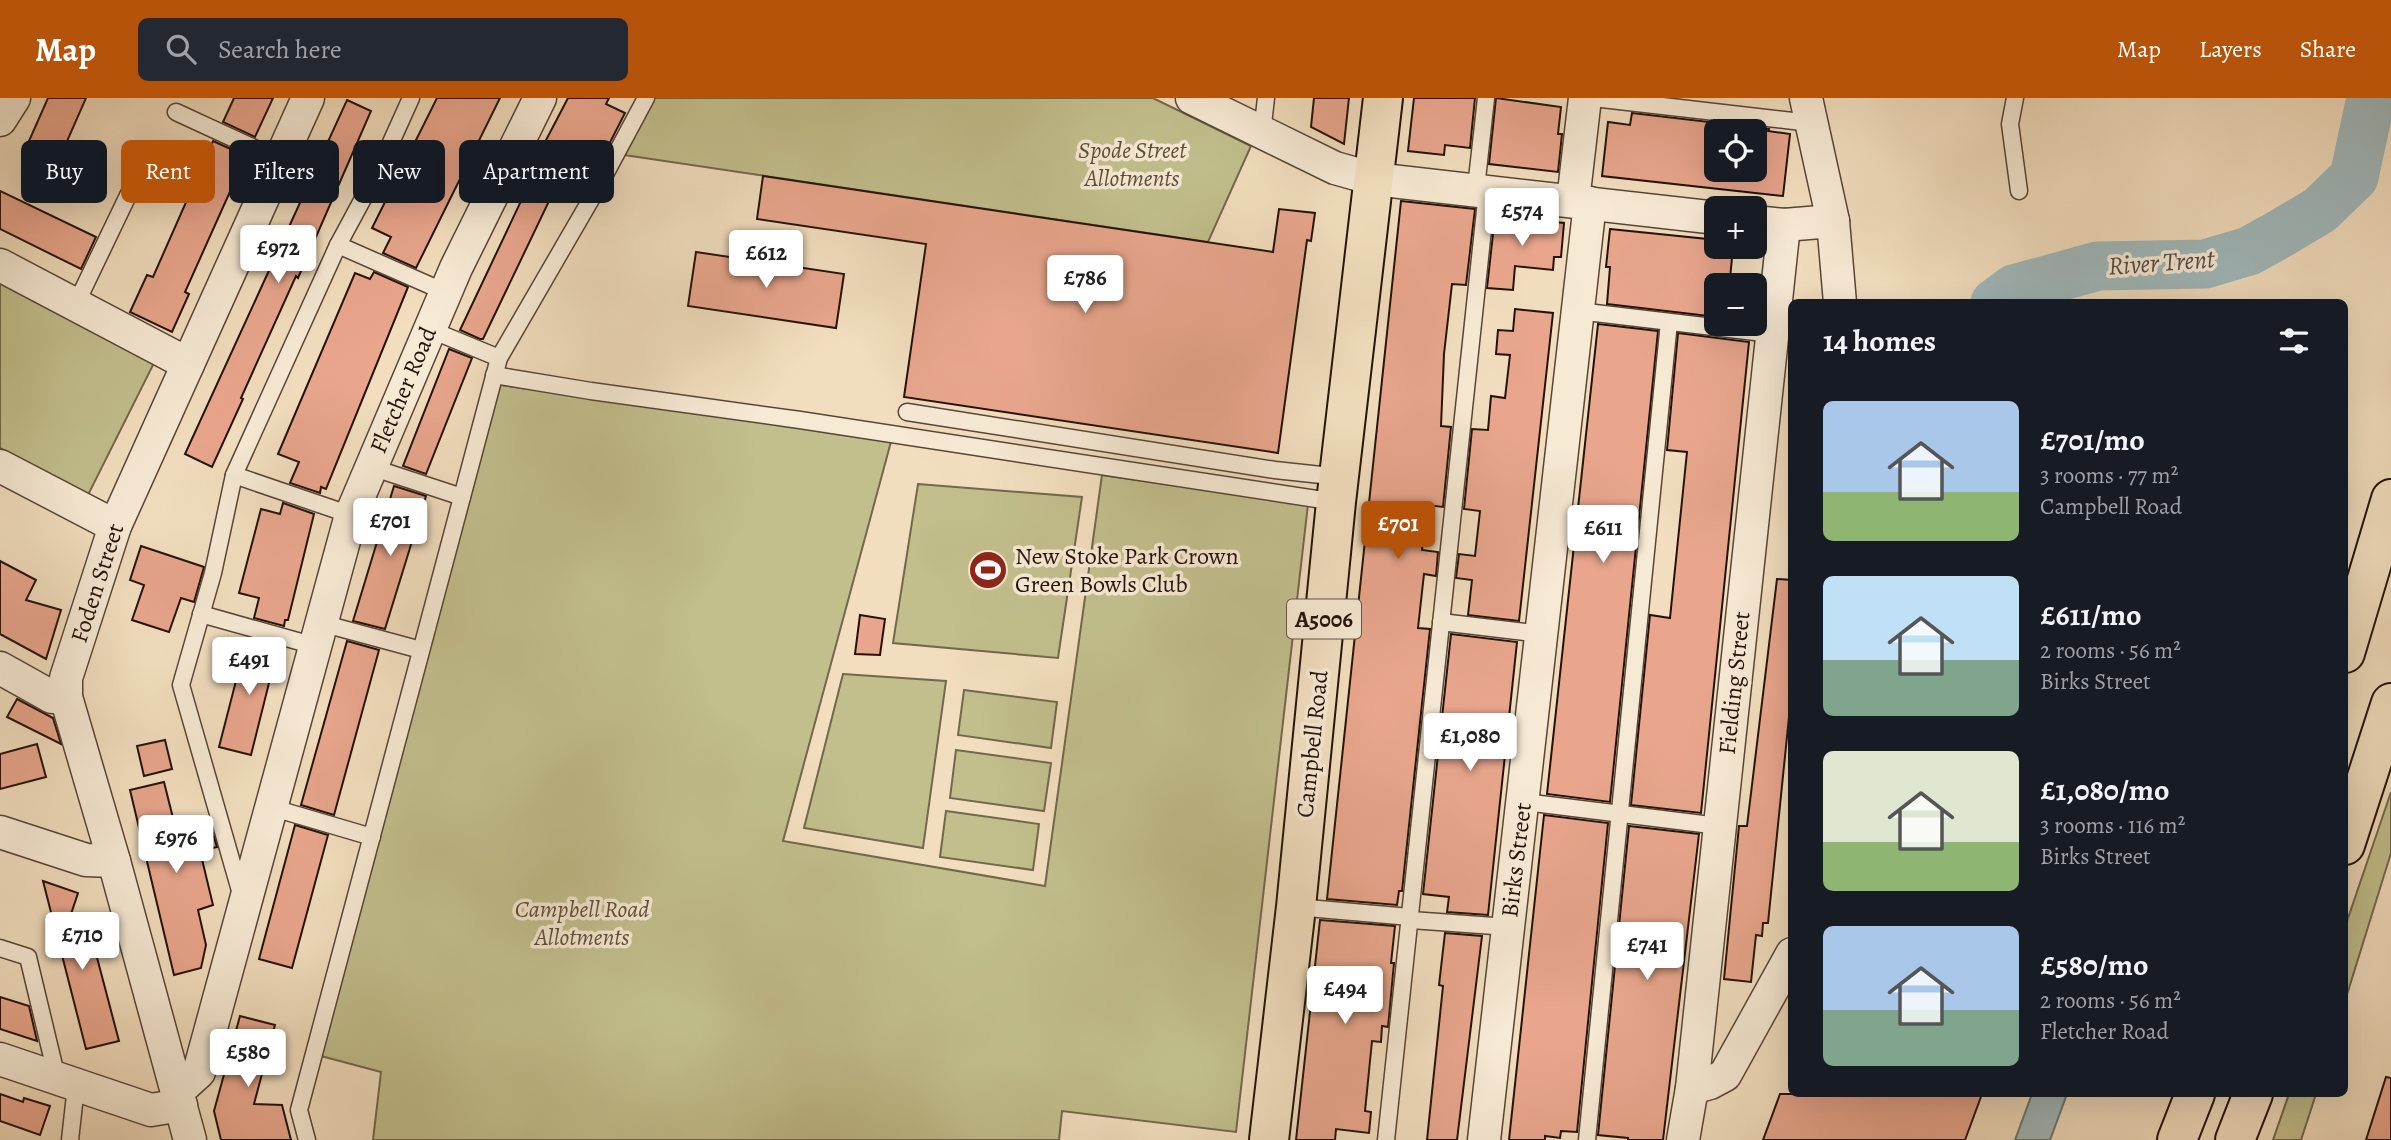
<!DOCTYPE html>
<html lang="en">
<head>
<meta charset="utf-8">
<style>
	:root { --surface:#171b24; --page:#242831; --text:#f1f3f6; --muted:#9ea1a6; --accent:#b45309 }
	body { margin:0; font-family:Alegreya,serif; background:var(--page); color:var(--text); height:100vh; display:flex; flex-direction:column; font-size:26px; white-space:nowrap }
	* { box-sizing:border-box; margin:0 }
	p { font-size:23px; color:var(--muted) }
	.icon { flex:none; width:38px; height:38px; fill:none; stroke:currentColor; stroke-width:2; stroke-linecap:round; stroke-linejoin:round }
	.map { position:relative; flex:1; overflow:hidden }
	.drawer { position:absolute; left:1788px; top:201px; width:560px; height:798px; display:flex; flex-direction:column; background:var(--surface); border-radius:10px; box-shadow:0 7px 28px #0002 }
	.drawer>* { flex:none }
	.guide { position:absolute; left:21px; top:42px; width:665px; height:63px; display:flex; gap:14px }
	.controls { position:absolute; left:1704px; top:21px; display:grid; gap:14px }
	.controls a { display:grid; place-items:center; width:63px; height:63px; border-radius:10px; background:var(--surface); box-shadow:0 7px 28px #0002; font-size:35px }
	.price { position:absolute; translate:-50% -60px; padding:0 16px; border-radius:7px; background:#fff; color:#222; font-size:23px; line-height:46px; filter:drop-shadow(0 2px 4px #0008) }
	.price::after { content:''; position:absolute; left:50%; top:42px; width:21px; height:16px; margin-left:-10px; background:inherit; clip-path:polygon(0 0,100% 0,50% 100%) }
	.price.on { background:var(--accent); color:#fff }
	ul { padding:0; list-style:none }
	li { display:flex; align-items:center; gap:21px; height:175px; padding:0 35px }
	li span { display:grid; place-items:center; flex:none; width:196px; height:140px; border-radius:10px; color:#555 }
	li>.icon { margin-inline-start:auto }
	span .icon { width:84px; height:84px; fill:#fffc; stroke-width:1 }
	li b { font-size:30px }
	h2 { display:flex; justify-content:space-between; align-items:center; height:84px; padding:0 35px; font-size:30px }
	.tag { padding:0 24px; border-radius:10px; background:var(--surface); box-shadow:0 7px 28px #0002; font-size:24px; line-height:63px }
	.tag.on { background:var(--accent); color:#fff }
	header { display:flex; align-items:center; gap:42px; box-sizing:border-box; height:98px; padding:0 35px; background:var(--accent); color:#fff }
	header strong { font-size:33px }
	nav { display:flex; gap:38px; margin-inline-start:auto; font-size:24px }
	.search { width:490px; height:63px; background:var(--page); display:flex; align-items:center; gap:18px; box-sizing:border-box; padding:0 24px; border-radius:10px; color:var(--muted); font-size:26px }
	.map>svg:first-child { display:block }
	.green { fill:#c2bf8d; stroke:#72684c; stroke-width:2 }
	.water { fill:#a0b9bd; stroke:#6e7675; stroke-width:2 }
	.lines { fill:none; stroke-linecap:round; stroke-linejoin:round }
	.river { stroke:#a0b9bd; stroke-width:49 }
	.building { fill:#e9a68d; stroke:#23120a; stroke-width:2; fill-rule:evenodd }
	.service-casing { stroke:#574537; stroke-width:19 }
	.minor-casing { stroke:#574537; stroke-width:35 }
	.primary-casing { stroke:#23120a; stroke-width:42 }
	.trunk-casing { stroke:#23120a; stroke-width:42 }
	.service { stroke:#f7ead5; stroke-width:16 }
	.minor { stroke:#f7ead5; stroke-width:32 }
	.primary { stroke:#f2debf; stroke-width:38 }
	.trunk { stroke:#f2debf; stroke-width:38 }
	.labels { text-anchor:middle; stroke-width:7; stroke-linejoin:round; paint-order:stroke }
	.shield { fill:#f7ead5; stroke:#635347; stroke-width:2 }
	.shield-label { font-size:23px; font-weight:bold; fill:#23120a }
	.park-label { font-size:24px; font-style:italic; fill:#5b4f38; stroke:#f7ead5 }
	.street-label { font-size:24px; fill:#23120a; stroke:#f7ead5 }
	.poi-label { font-size:24px; fill:#23120a; stroke:#f7ead5; text-anchor:start }
	.water-label { font-size:26px; font-style:italic; fill:#4f4c49; stroke:#f7ead5 }
</style>
</head>
<body>
<header>
<strong>Map</strong>
<div class="search"><svg class="icon" aria-label="search" viewBox="0 0 24 24"><circle cx="10" cy="10" r="6"/><path d="M15 15l6 6"/></svg>Search here</div>
<nav><a>Map</a><a>Layers</a><a>Share</a></nav>
</header>
<div class="map">
<svg width="2391" height="1042" viewBox="0 0 2391 1042">
	<rect width="100%" height="100%" fill="#f2debf"/>
	<filter id="stains"><feTurbulence type="fractalNoise" baseFrequency=".00286" numOctaves="4"/><feColorMatrix values="0 0 0 0 .2 0 0 0 0 .09 0 0 0 0 .02 0 0 0 .5 -.17"/></filter>
	<radialGradient id="worn" r=".72"><stop offset=".6" stop-color="#630" stop-opacity="0"/><stop offset="1" stop-color="#630" stop-opacity=".3"/></radialGradient>
	<!-- green -->
	<g class="green">
		<path d="M 654,0 L 1153,0 L 1251,48 L 1208,144 L 624,57 Z"/>
		<path d="M 0,185 L 154,265 L 88,397 L 0,350 Z"/>
		<path d="M 500,287 L 892,340 L 783,743 L 1045,788 L 1102,377 L 1308,406 L 1236,1034 L 1062,1013 L 1059,1042 L 373,1042 L 381,974 L 321,958 Z"/>
		<path d="M 918,386 L 1082,399 L 1058,560 L 893,545 Z"/>
		<path d="M 843,576 L 946,583 L 923,750 L 804,730 Z"/>
		<path d="M 964,592 L 1057,604 L 1051,650 L 958,637 Z"/>
		<path d="M 956,652 L 1051,665 L 1044,713 L 950,700 Z"/>
		<path d="M 2391,694 L 2391,755 L 2345,903 L 2345,829 Z"/>
		<path d="M 946,713 L 1039,726 L 1033,772 L 940,759 Z"/>
		<path d="M 2289,996 L 2316,996 L 2301,1042 L 2273,1042 Z"/>
	</g>
	<!-- water -->
	<path class="water" d="M 2032,996 L 2067,996 L 2050,1042 L 2015,1042 Z"/>
	<g class="lines">
		<!-- river -->
		<path class="river" d="M 1995,205 L 2014,191 L 2098,168 L 2205,166 L 2249,153 L 2278,137 L 2320,112 L 2354,79 L 2371,0"/>
	</g>
	<!-- building -->
	<g class="building">
		<path d="M 48,0 L 86,0 L 57,66 L 25,52 Z"/>
		<path d="M 234,0 L 273,0 L 255,39 L 223,24 Z"/>
		<path d="M 437,0 L 500,0 L 416,170 L 383,155 L 391,139 L 372,130 Z"/>
		<path d="M 568,0 L 609,0 L 606,6 L 625,15 L 597,70 L 545,44 Z"/>
		<path d="M 1314,0 L 1349,0 L 1344,46 L 1311,29 Z"/>
		<path d="M 1414,0 L 1475,0 L 1470,50 L 1445,47 L 1444,57 L 1408,53 Z"/>
		<path d="M 1496,0 L 1561,9 L 1558,36 L 1562,36 L 1558,74 L 1489,66 Z"/>
		<path d="M 347,2 L 371,13 L 298,180 L 296,178 L 241,300 L 243,301 L 212,369 L 185,356 Z"/>
		<path d="M 1632,15 L 1769,31 L 1768,33 L 1790,36 L 1783,98 L 1602,78 L 1608,24 L 1630,27 ZM 1717,33 L 1755,33 L 1755,72 L 1717,72 Z"/>
		<path d="M 213,43 L 246,58 L 185,194 L 189,196 L 172,234 L 130,214 L 147,177 L 153,179 Z"/>
		<path d="M 539,65 L 562,76 L 483,241 L 480,241 L 460,232 Z"/>
		<path d="M 763,78 L 1273,154 L 1279,111 L 1315,115 L 1311,143 L 1307,142 L 1278,355 L 904,299 L 926,146 L 757,121 Z"/>
		<path d="M 0,93 L 96,139 L 81,171 L 0,131 Z"/>
		<path d="M 1401,103 L 1475,111 L 1466,187 L 1452,186 L 1444,256 L 1441,328 L 1451,329 L 1443,409 L 1427,407 L 1422,452 L 1438,454 L 1436,478 L 1424,476 L 1418,530 L 1430,531 L 1402,793 L 1399,793 L 1397,807 L 1327,801 Z"/>
		<path d="M 1495,118 L 1564,125 L 1561,159 L 1554,159 L 1553,172 L 1515,168 L 1513,192 L 1487,190 Z"/>
		<path d="M 1610,131 L 1717,142 L 1717,149 L 1733,149 L 1730,181 L 1720,180 L 1719,187 L 1717,187 L 1717,219 L 1607,206 L 1610,169 L 1606,169 Z"/>
		<path d="M 696,154 L 844,176 L 836,230 L 688,208 Z"/>
		<path d="M 374,174 L 408,189 L 326,391 L 321,389 L 320,395 L 290,385 L 299,364 L 278,356 L 355,175 L 370,181 Z"/>
		<path d="M 1515,211 L 1553,215 L 1519,523 L 1468,517 L 1472,482 L 1456,480 L 1459,456 L 1475,458 L 1480,413 L 1464,411 L 1472,331 L 1488,332 L 1491,298 L 1505,300 L 1510,257 L 1496,256 L 1498,232 L 1513,233 Z"/>
		<path d="M 1598,226 L 1658,233 L 1610,704 L 1547,696 Z"/>
		<path d="M 1678,235 L 1749,244 L 1701,715 L 1631,707 L 1650,517 L 1670,520 L 1687,354 L 1667,352 Z"/>
		<path d="M 449,251 L 472,260 L 426,376 L 403,368 Z"/>
		<path d="M 394,388 L 426,398 L 385,531 L 353,523 Z"/>
		<path d="M 283,405 L 314,416 L 288,522 L 285,522 L 284,528 L 254,520 L 259,500 L 239,495 L 261,411 L 280,416 Z"/>
		<path d="M 141,448 L 204,469 L 194,504 L 181,500 L 169,534 L 132,522 L 144,487 L 130,482 Z"/>
		<path d="M 0,463 L 36,482 L 26,502 L 61,512 L 46,561 L 0,536 Z"/>
		<path d="M 1777,481 L 1792,482 L 1792,620 L 1789,619 L 1768,825 L 1763,825 L 1762,838 L 1756,837 L 1751,884 L 1724,881 L 1739,728 L 1747,728 Z"/>
		<path d="M 860,517 L 885,521 L 880,557 L 855,556 Z"/>
		<path d="M 1451,536 L 1517,544 L 1488,817 L 1447,814 L 1449,799 L 1423,796 Z"/>
		<path d="M 247,540 L 278,549 L 251,657 L 219,649 Z"/>
		<path d="M 347,543 L 379,552 L 334,717 L 301,707 Z"/>
		<path d="M 17,601 L 53,620 L 61,646 L 7,619 Z"/>
		<path d="M 165,642 L 172,671 L 144,678 L 137,648 Z"/>
		<path d="M 37,646 L 46,679 L 0,691 L 0,656 Z"/>
		<path d="M 164,684 L 176,732 L 210,725 L 217,749 L 200,753 L 213,807 L 198,812 L 206,847 L 201,870 L 174,877 L 130,692 Z"/>
		<path d="M 1544,717 L 1608,725 L 1577,1034 L 1561,1033 L 1560,1040 L 1545,1038 L 1545,1042 L 1509,1042 Z"/>
		<path d="M 295,727 L 328,737 L 292,870 L 259,861 Z"/>
		<path d="M 1629,728 L 1699,736 L 1663,1042 L 1628,1042 L 1628,1040 L 1598,1037 Z"/>
		<path d="M 43,783 L 78,795 L 63,840 L 90,833 L 119,943 L 86,951 Z"/>
		<path d="M 1320,822 L 1395,828 L 1391,865 L 1394,865 L 1388,929 L 1382,928 L 1381,944 L 1372,943 L 1365,1013 L 1371,1014 L 1369,1035 L 1336,1031 L 1335,1042 L 1296,1042 Z"/>
		<path d="M 1445,835 L 1482,838 L 1457,1042 L 1427,1042 L 1443,888 L 1439,887 Z"/>
		<path d="M 0,899 L 29,908 L 37,943 L 0,931 Z"/>
		<path d="M 240,918 L 275,927 L 254,1006 L 282,1007 L 291,1042 L 221,1042 L 214,1013 Z"/>
		<path d="M 2386,979 L 2391,980 L 2391,1042 L 2366,1042 Z"/>
		<path d="M 0,996 L 23,1004 L 24,1000 L 50,1008 L 40,1037 L 0,1023 Z"/>
		<path d="M 1780,996 L 1982,996 L 1965,1042 L 1763,1042 Z"/>
	</g>
	<g class="lines">
		<defs>
			<g id="service">
				<path d="M 1593,0 L 1811,25"/>
				<path d="M 2015,0 L 2010,26 L 2019,93"/>
				<path d="M 176,14 L 280,62"/>
				<path d="M 1262,35 L 1266,0"/>
				<path d="M 518,43 L 601,84"/>
				<path d="M 1476,90 L 1486,0"/>
				<path d="M 338,147 L 445,194"/>
				<path d="M 76,206 L 134,85"/>
				<path d="M 1578,213 L 1772,236"/>
				<path d="M 429,231 L 499,260"/>
				<path d="M 494,277 L 591,293 L 800,322 L 1336,404"/>
				<path d="M 907,314 L 1275,372 L 1340,379"/>
				<path d="M 371,369 L 462,399"/>
				<path d="M 234,377 L 351,417"/>
				<path d="M 201,516 L 315,548"/>
				<path d="M 1441,524 L 1542,536"/>
				<path d="M 321,525 L 421,552"/>
				<path d="M 1524,704 L 1719,728"/>
				<path d="M 270,709 L 372,739"/>
				<path d="M 241,796 L 181,587 L 213,475 L 234,377 L 338,147 L 379,71 L 411,0"/>
				<path d="M 1296,809 L 1410,819"/>
				<path d="M 1411,822 L 1508,829"/>
				<path d="M 0,850 L 28,859 L 57,980"/>
				<path d="M 70,1042 L 76,988"/>
				<path d="M 307,1042 L 299,1012 L 499,260 L 601,84 L 646,0"/>
				<path d="M 1386,1042 L 1487,94"/>
				<path d="M 1587,1042 L 1669,224"/>
			</g>
			<g id="minor">
				<path d="M 1192,0 L 1335,70 L 1374,81 L 1717,120"/>
				<path d="M 1806,0 L 1833,123 L 1840,205"/>
				<path d="M 0,22 L 14,0"/>
				<path d="M 1573,103 L 1585,0"/>
				<path d="M 1755,124 L 1784,127 L 1833,123"/>
				<path d="M 0,167 L 188,266"/>
				<path d="M 0,368 L 115,428"/>
				<path d="M 0,570 L 52,599 L 66,599"/>
				<path d="M 0,734 L 86,762 L 114,763"/>
				<path d="M 0,961 L 151,1012 L 181,1007"/>
				<path d="M 1692,990 L 1710,985 L 1725,977 L 1792,856"/>
				<path d="M 177,994 L 199,974 L 351,417 L 456,170 L 540,0"/>
				<path d="M 190,1042 L 114,763 L 66,599 L 66,580 L 115,428 L 308,0"/>
				<path d="M 1484,1042 L 1590,105"/>
				<path d="M 1683,1042 L 1692,990 L 1784,127"/>
			</g>
			<path id="primary" d="M 1269,1042 L 1296,809 L 1336,404 L 1383,0"/>
			<g id="trunk">
				<path d="M 2345,555 L 2391,401"/>
				<path d="M 2345,747 L 2391,605"/>
				<path d="M 2177,1042 L 2195,996"/>
				<path d="M 2235,1042 L 2253,996"/>
			</g>
		</defs>
		<!-- service casing -->
		<use href="#service" class="service-casing"/>
		<!-- minor casing -->
		<use href="#minor" class="minor-casing"/>
		<!-- primary casing -->
		<use href="#primary" class="primary-casing"/>
		<!-- trunk casing -->
		<use href="#trunk" class="trunk-casing"/>
		<!-- service -->
		<use href="#service" class="service"/>
		<!-- minor -->
		<use href="#minor" class="minor"/>
		<!-- primary -->
		<use href="#primary" class="primary"/>
		<!-- trunk -->
		<use href="#trunk" class="trunk"/>
	</g>
	<!-- icons -->
	<defs>
		<symbol id="stadium-disc" viewBox="-11 -11 22 22"><circle r="9.5" fill="#8f2418" stroke="#f7ead5"/><path d="M0-5a6.5 5 0 1 0 0 10a6.5 5 0 1 0 0-10ZM-3.5-1.8h7v3.6h-7Z" fill="#fff"/></symbol>
	</defs>
	<g fill-rule="evenodd">
		<use href="#stadium-disc" x="966" y="450" width="44" height="44"/>
	</g>
	<g class="labels">
		<!-- shield labels -->
		<rect class="shield" x="1287" y="501.5" width="74" height="39" rx="5"/>
		<g class="shield-label">
			<text x="1324" y="529">A5006</text>
		</g>
		<!-- park labels -->
		<g class="park-label">
			<text x="1132" y="60">Spode Street<tspan x="1132" dy="28">Allotments</tspan></text>
			<text x="582" y="819">Campbell Road<tspan x="582" dy="28">Allotments</tspan></text>
		</g>
		<!-- street labels -->
		<g class="street-label">
			<text transform="translate(403 292) rotate(-67)" y="8">Fletcher Road</text>
			<text transform="translate(97 485) rotate(-72)" y="8">Foden Street</text>
			<text transform="translate(1734 585) rotate(-84)" y="8">Fielding Street</text>
			<text transform="translate(1312 646) rotate(-84)" y="8">Campbell Road</text>
			<text transform="translate(1516 762) rotate(-83)" y="8">Birks Street</text>
		</g>
		<!-- poi labels -->
		<g class="poi-label">
			<text x="1015" y="466">New Stoke Park Crown<tspan x="1015" dy="28">Green Bowls Club</tspan></text>
		</g>
		<!-- water labels -->
		<g class="water-label">
			<text transform="translate(2161 164) rotate(-4)" y="9">River Trent</text>
		</g>
	</g>
	<rect width="100%" height="100%" filter="url(#stains)"/>
	<rect width="100%" height="100%" fill="url(#worn)"/>
</svg>
<div class="controls">
<a><svg class="icon" aria-label="locate" viewBox="0 0 24 24"><circle cx="12" cy="12" r="6"/><path d="M12 2v4M12 18v4M2 12h4M18 12h4"/></svg></a>
<a>+</a>
<a>−</a>
</div>
<b class="price" style="left:1522px;top:150px">£574</b>
<b class="price" style="left:278px;top:187px">£972</b>
<b class="price" style="left:766px;top:192px">£612</b>
<b class="price" style="left:1085px;top:217px">£786</b>
<b class="price" style="left:390px;top:460px">£701</b>
<b class="price on" style="left:1398px;top:463px">£701</b>
<b class="price" style="left:1603px;top:467px">£611</b>
<b class="price" style="left:249px;top:599px">£491</b>
<b class="price" style="left:1470px;top:675px">£1,080</b>
<b class="price" style="left:176px;top:777px">£976</b>
<b class="price" style="left:82px;top:874px">£710</b>
<b class="price" style="left:1647px;top:884px">£741</b>
<b class="price" style="left:1345px;top:928px">£494</b>
<b class="price" style="left:248px;top:991px">£580</b>
<div class="guide">
<a class="tag">Buy</a>
<a class="tag on">Rent</a>
<a class="tag">Filters</a>
<a class="tag">New</a>
<a class="tag">Apartment</a>
</div>
<section class="drawer">
<h2>14 homes<svg class="icon" aria-label="filters" viewBox="0 0 24 24"><path d="M4 7h16M4 17h16"/><circle cx="9" cy="7" r="2"/><circle cx="15" cy="17" r="2"/></svg></h2>
<ul>
<li><span style="background:linear-gradient(#a9c7e8 65%,#8fb573 0)"><svg class="icon" aria-label="home" viewBox="0 0 24 24"><path d="M3 11l9-7 9 7M6 9v11h12V9"/></svg></span><div><b>£701/mo</b><p>3 rooms · 77 m²</p><p>Campbell Road</p></div></li>
<li><span style="background:linear-gradient(#bfe0f5 60%,#7fa58c 0)"><svg class="icon" aria-label="home" viewBox="0 0 24 24"><path d="M3 11l9-7 9 7M6 9v11h12V9"/></svg></span><div><b>£611/mo</b><p>2 rooms · 56 m²</p><p>Birks Street</p></div></li>
<li><span style="background:linear-gradient(#dfe7d0 65%,#8fb573 0)"><svg class="icon" aria-label="home" viewBox="0 0 24 24"><path d="M3 11l9-7 9 7M6 9v11h12V9"/></svg></span><div><b>£1,080/mo</b><p>3 rooms · 116 m²</p><p>Birks Street</p></div></li>
<li><span style="background:linear-gradient(#a9c7e8 60%,#7fa58c 0)"><svg class="icon" aria-label="home" viewBox="0 0 24 24"><path d="M3 11l9-7 9 7M6 9v11h12V9"/></svg></span><div><b>£580/mo</b><p>2 rooms · 56 m²</p><p>Fletcher Road</p></div></li>
</ul>
</section>
</div>
</body>
</html>
